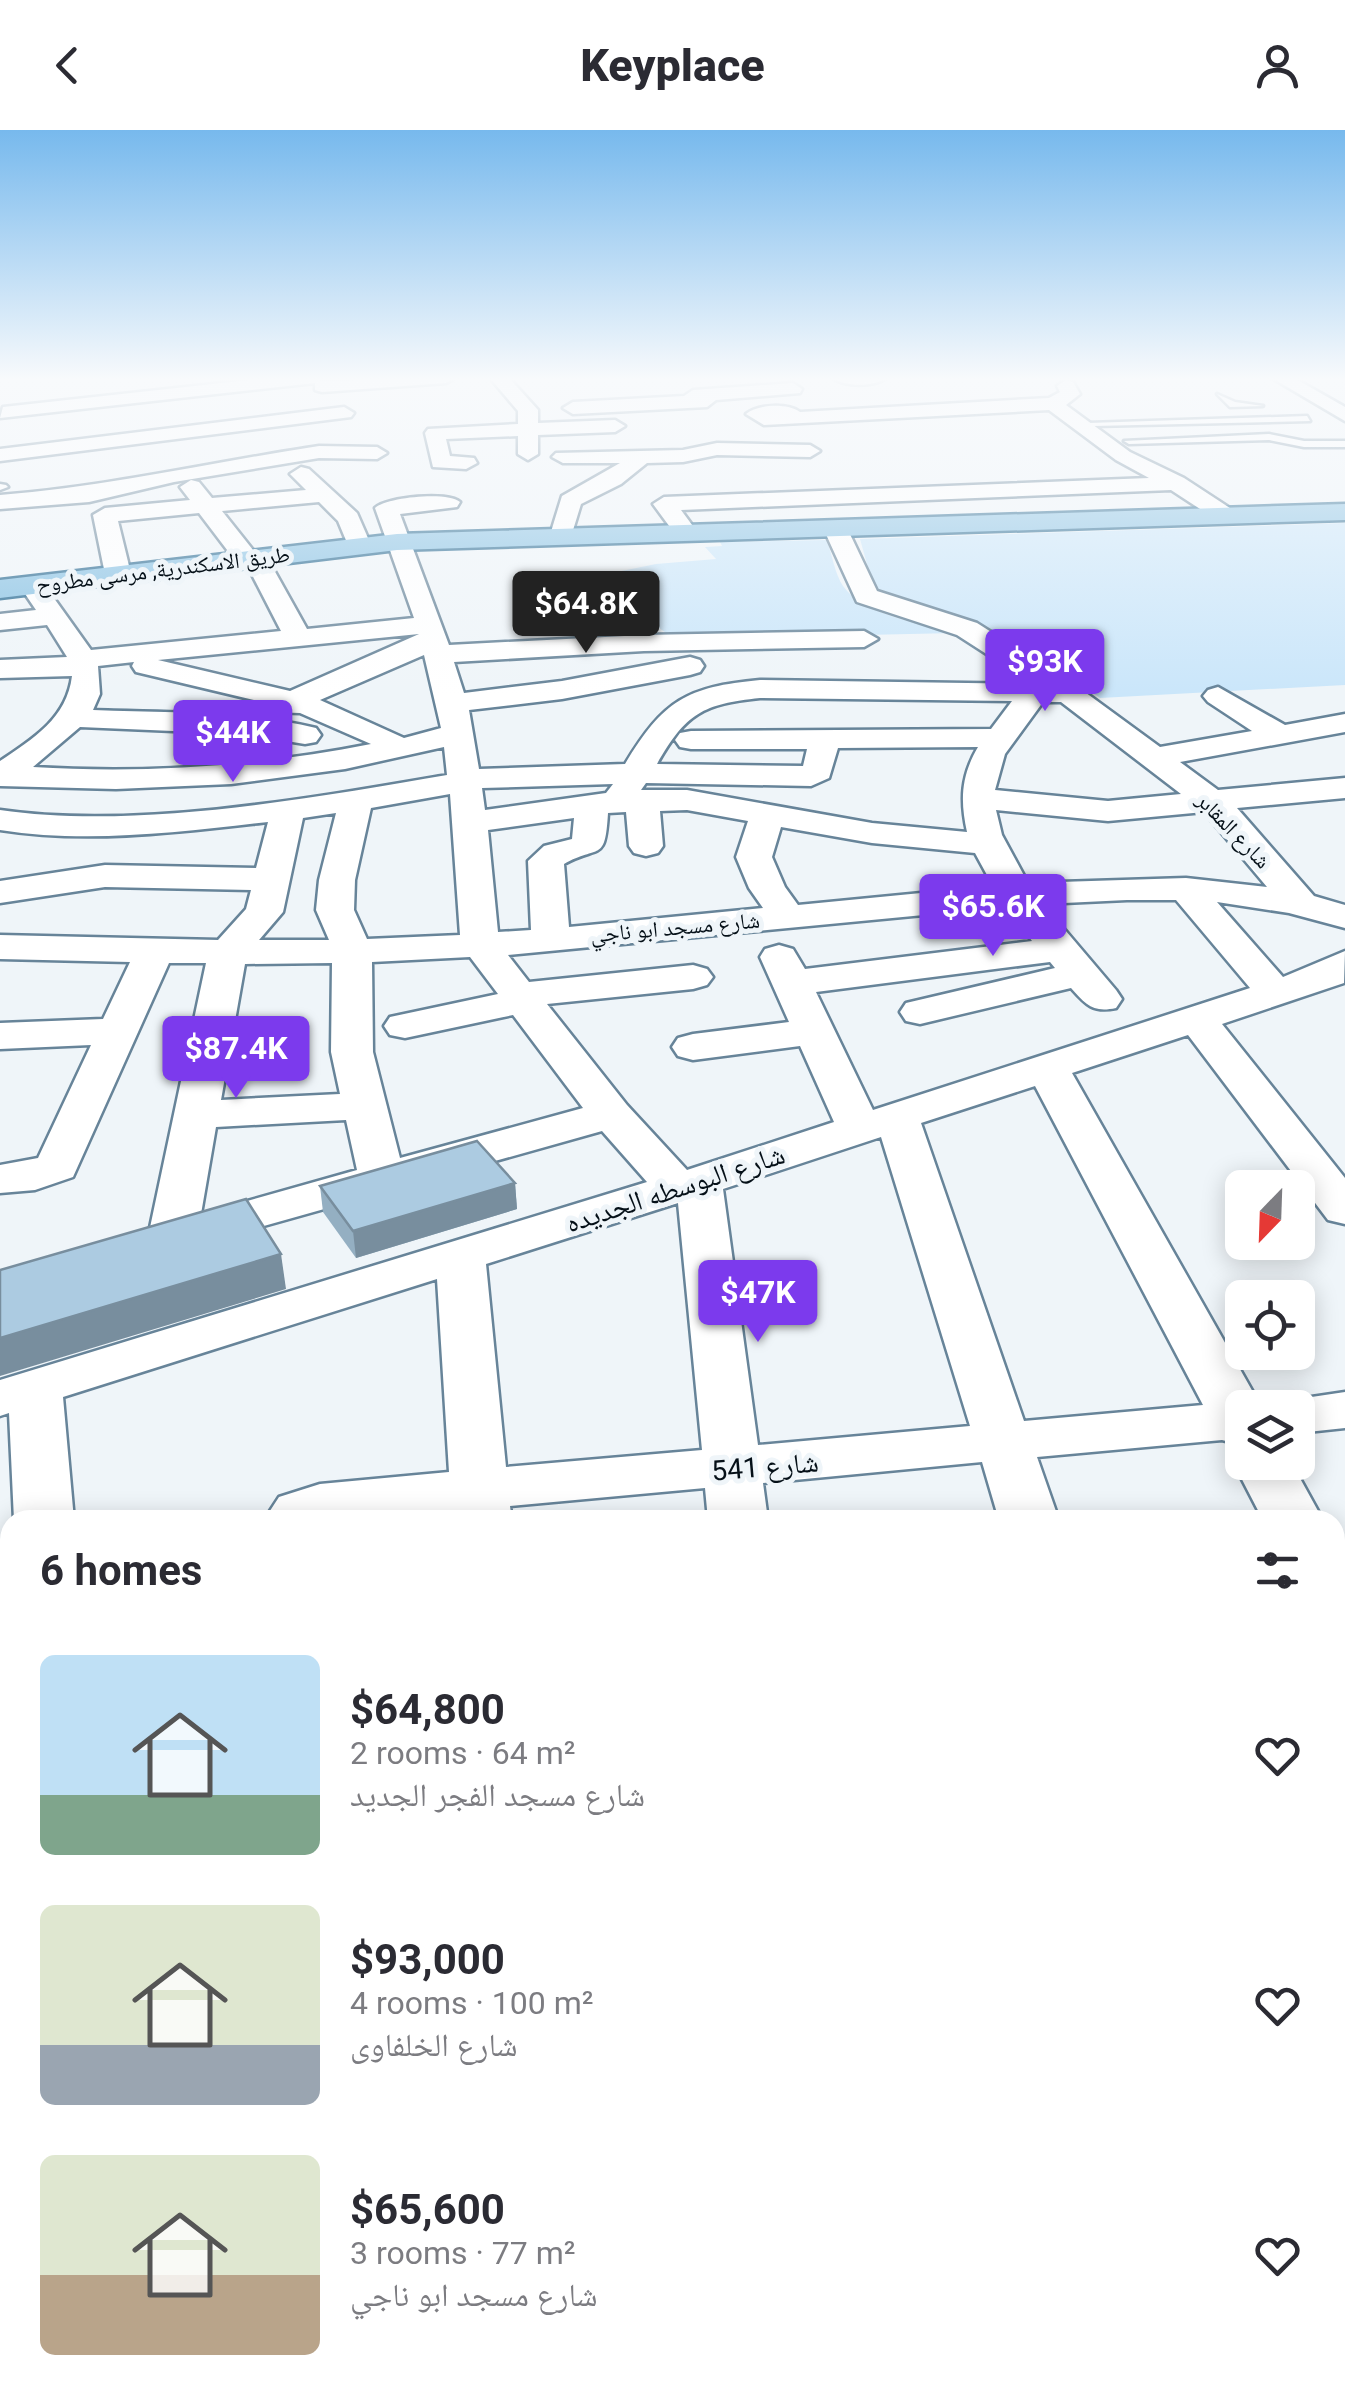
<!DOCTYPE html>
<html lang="en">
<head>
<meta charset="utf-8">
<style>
	:root { --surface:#fff; --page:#f7f7f7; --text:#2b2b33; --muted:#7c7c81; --accent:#7c3aed }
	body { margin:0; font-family:Roboto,"Noto Naskh Arabic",sans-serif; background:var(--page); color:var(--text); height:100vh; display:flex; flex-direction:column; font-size:38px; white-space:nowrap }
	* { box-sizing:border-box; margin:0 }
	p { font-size:32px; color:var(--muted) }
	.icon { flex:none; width:55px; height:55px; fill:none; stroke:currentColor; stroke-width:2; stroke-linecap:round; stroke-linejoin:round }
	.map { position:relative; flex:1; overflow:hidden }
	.side { position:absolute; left:0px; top:1380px; width:1345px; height:892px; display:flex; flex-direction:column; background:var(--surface); border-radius:30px 30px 0 0; box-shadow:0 5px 25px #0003 }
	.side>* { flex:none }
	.needle { width:65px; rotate:203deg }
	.controls { position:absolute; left:1225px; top:1040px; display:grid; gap:20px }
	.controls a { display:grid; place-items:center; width:90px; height:90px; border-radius:15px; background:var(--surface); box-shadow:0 5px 25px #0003; font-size:50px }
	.price { position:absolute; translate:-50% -85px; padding:0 22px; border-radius:10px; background:var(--accent); color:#fff; font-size:32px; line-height:65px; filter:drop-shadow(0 2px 5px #0008) }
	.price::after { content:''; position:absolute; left:50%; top:60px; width:30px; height:22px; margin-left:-15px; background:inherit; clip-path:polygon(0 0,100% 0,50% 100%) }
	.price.current { background:#222; color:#fff }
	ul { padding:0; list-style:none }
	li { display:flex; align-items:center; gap:30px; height:250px; padding:0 40px }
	li span { display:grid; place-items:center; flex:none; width:280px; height:200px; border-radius:15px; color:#555 }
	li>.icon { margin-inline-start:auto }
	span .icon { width:120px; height:120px; fill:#fffc; stroke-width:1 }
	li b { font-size:42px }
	h2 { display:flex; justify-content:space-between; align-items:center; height:120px; padding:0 40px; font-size:42px }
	header { display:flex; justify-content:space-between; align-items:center; height:130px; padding:0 40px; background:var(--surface); font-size:45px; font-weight:800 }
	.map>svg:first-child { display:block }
	.green { fill:#cae6fa }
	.water { fill:#6fc0f4 }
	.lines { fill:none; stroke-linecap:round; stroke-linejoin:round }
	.lane-casing { stroke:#678499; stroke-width:5 }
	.street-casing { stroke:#678499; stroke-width:5 }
	.primary-casing { stroke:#266890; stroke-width:5 }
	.lane { fill:#fff; fill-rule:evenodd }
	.street { fill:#fff; fill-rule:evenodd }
	.primary { fill:#87c1e3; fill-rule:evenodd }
	.wall { fill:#94afc2 }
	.shaded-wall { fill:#788e9e }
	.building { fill:#accbe1; stroke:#788e9e; stroke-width:2.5 }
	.labels { text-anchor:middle; stroke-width:10; stroke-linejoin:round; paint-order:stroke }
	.far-street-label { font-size:22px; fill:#051018; stroke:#eff5f9 }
	.street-label { font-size:28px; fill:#051018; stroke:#eff5f9 }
</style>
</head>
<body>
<header><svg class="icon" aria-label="back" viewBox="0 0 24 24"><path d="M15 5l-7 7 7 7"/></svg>Keyplace<svg class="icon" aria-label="person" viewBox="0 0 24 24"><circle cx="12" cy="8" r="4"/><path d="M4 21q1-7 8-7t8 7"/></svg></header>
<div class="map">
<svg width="1345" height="2272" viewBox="0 0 1345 2272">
	<rect width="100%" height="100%" fill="#eff5f9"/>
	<!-- green -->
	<g class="green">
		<path d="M 1345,393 L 1345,555 L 1100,568 L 1030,516 L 881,463 L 872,452 L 860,409 Z"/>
		<path d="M 827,410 C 832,425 835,444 843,456 C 864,486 922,493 955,503 L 675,509 L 617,469 L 593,471 L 582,449 L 656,434 L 716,429 L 705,417 L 722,416 L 720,412 Z"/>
	</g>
	<!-- water -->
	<path class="water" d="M 1335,2231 L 1345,2240 L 1345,2272 L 805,2272 L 810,2262 L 1335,2262 Z"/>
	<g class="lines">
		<defs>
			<g id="lane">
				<path d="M 1217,264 L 1235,272 L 1263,276 L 1230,277 Z"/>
				<path d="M 1307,286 L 1310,291 L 1093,296 L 1088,293 Z"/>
				<path d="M 1269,304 L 1304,311 L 1345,311 L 1345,317 L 1304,317 L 1269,310 L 1129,314 L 1124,311 Z"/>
				<path d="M 0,354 L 6,355 L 8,357 L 0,360 Z"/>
			</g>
			<g id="street">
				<path d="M 267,248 L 322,248 L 320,251 L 455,248 L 446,253 L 322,262 L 315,260 L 315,253 L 0,288 L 3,277 Z"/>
				<path d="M 490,248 L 509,248 L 538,280 L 538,293 L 615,290 L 625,296 L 615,302 L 538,305 L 538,324 L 528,330 L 518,324 L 518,306 L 446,309 L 450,326 L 474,328 L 477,333 L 466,339 L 433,337 L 425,303 L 428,299 L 518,294 L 518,281 Z"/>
				<path d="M 833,248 L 886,248 C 875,257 844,257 833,248 Z"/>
				<path d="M 1272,248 L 1294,248 L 1345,277 L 1345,291 Z"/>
				<path d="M 1066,250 L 1073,252 L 1080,264 L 1066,275 L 1130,322 L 1184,348 L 1236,382 L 1240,387 L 1236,392 L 1220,392 L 1171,360 L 681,380 L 698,403 L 686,410 L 678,408 L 653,374 L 664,367 L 1149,348 L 1116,330 L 1049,280 L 764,295 L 746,284 C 758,274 788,273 800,282 L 1049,268 L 1060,262 L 1057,256 Z"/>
				<path d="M 793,253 L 802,259 L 800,263 L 716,270 L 707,277 L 573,284 L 563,278 L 573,272 L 684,266 L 693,260 Z"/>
				<path d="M 344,277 L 354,283 L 351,287 L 0,331 L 0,319 Z"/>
				<path d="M 717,313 L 810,315 L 820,321 L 810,327 L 717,325 L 683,332 L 647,333 L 621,354 L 581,374 L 570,410 L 554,410 L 550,405 L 562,366 L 620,333 L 563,333 L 552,327 L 556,323 L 683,320 Z"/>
				<path d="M 319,316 L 377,317 L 387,323 L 377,329 L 319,328 L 174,352 L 89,372 L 0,379 L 0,365 C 107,357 212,332 319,316 Z"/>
				<path d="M 301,337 L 309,339 L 357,383 L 371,415 L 368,420 L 350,420 L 338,391 L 319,372 L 222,381 L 253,420 L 264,422 L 307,499 L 414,488 L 375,378 C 386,367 449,361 460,372 L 457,377 L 400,384 L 449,515 L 644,505 L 864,501 L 878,509 L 864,517 L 644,521 L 454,532 L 464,563 L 562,551 L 690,527 L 700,530 L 704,536 L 700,542 L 690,545 L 562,569 L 469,580 L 479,639 L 625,634 C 664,570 686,557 760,550 L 1033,554 L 957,505 L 857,472 L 824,400 L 836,393 L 848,400 L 877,461 L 977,493 L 1078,557 L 1160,617 L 1252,601 L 1208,572 L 1203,566 L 1208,560 L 1218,557 L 1285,595 L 1345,584 L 1345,602 L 1180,632 L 1218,660 L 1345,648 L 1345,668 L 1237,678 L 1314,766 L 1345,775 L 1345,798 L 1289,783 L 1217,772 L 1283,847 L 1345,821 L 1344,853 L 1222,894 L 1345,1048 L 1345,1094 L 1328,1090 L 1188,905 L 1072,943 L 1262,1278 L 1242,1278 L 1242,1315 L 1222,1310 L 1037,1327 L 1059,1390 L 999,1390 L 982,1332 L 763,1353 L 768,1390 L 708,1390 L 705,1358 L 510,1376 L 512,1390 L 452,1390 L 452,1382 L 364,1390 L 264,1390 L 279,1367 L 320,1354 L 449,1342 L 437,1149 L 63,1267 L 74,1390 L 14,1390 L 9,1283 L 0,1286 L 0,1250 L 647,1052 L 602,1001 L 189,1117 L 172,1122 L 155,1117 L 148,1107 L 206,833 L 169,833 L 73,1047 L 35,1060 L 0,1063 L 0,1035 L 38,1028 L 91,915 L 0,919 L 0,893 L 103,889 L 130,832 L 0,829 L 0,805 L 218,810 L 246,779 L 251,760 L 105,757 L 0,773 L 0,751 L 105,735 L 256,738 L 268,692 C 180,702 88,714 0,700 L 0,680 C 135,700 313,668 447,645 L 444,617 L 345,639 L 231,654 L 116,659 L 0,656 L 0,631 C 33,609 67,588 72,546 L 0,548 L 0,530 L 67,527 L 47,495 L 0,500 L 0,484 L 36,480 L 19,455 L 23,450 L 41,450 L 91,520 L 281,501 L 247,435 L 237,433 L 199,383 L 118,391 L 131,444 L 118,452 L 105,444 L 93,385 L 105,378 L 190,370 L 180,357 L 191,350 L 199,352 L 212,368 L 306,360 L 290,344 ZM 419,504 L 290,561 L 158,530 ZM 424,525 L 441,598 L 404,608 L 320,570 ZM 134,532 L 132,536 L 136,542 L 266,573 L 268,582 L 300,583 L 371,614 C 260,636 146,644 33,637 L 80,597 L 243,604 L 305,614 L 316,612 L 321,605 L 316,598 C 243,580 167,583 93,580 L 100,564 L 98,536 ZM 760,568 L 1012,571 L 991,599 L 691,601 L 680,603 L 675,610 L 680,617 L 691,619 L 807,619 L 803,636 L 657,634 C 686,583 703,574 760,568 ZM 1043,572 L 1061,572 L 1181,664 L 1108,671 L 995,660 L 1005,624 ZM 978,617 C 961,646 960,670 967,702 L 872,693 L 687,660 L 641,660 L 646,653 L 811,656 L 829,648 L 838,618 ZM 613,654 L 606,663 L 485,680 L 482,658 ZM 450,664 L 460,805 L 367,809 L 354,780 L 355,750 L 371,678 ZM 687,680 L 748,691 L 736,727 L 749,758 L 763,778 L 569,797 L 564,734 C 599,714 605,734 608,683 L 626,682 L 629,716 L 634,723 L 646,726 L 658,723 L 663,716 L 660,681 ZM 996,680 L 1108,691 L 1204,682 L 1267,757 L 1186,748 L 1028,753 L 1002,705 ZM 336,683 L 319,750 L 316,780 L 329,810 L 259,810 L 283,782 L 303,688 ZM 574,688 L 572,709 L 544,716 L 528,731 L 531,800 L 498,802 L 488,700 ZM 781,697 L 872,713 L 975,723 L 993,756 L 798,775 L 785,757 L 772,727 ZM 1127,770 L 1176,770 L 1250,858 L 873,980 L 816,862 L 1050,832 L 1055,838 L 906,873 L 900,882 L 906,891 L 920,894 L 1071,858 C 1086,875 1093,883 1116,878 L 1122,869 L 1116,860 L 1043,774 ZM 1007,777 L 1032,811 L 805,839 L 793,819 L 779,815 L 765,819 L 760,827 L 789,892 L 693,904 L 678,908 L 672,917 L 678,926 L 693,930 L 800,916 L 834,992 L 687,1040 L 627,975 L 547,874 L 693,859 L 707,855 L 713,847 L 707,839 L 693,835 L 529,852 L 508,825 ZM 470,827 L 498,864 L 390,887 L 384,896 L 390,905 L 405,908 L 513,885 L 583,978 L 400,1028 L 373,922 L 372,832 ZM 332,833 L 331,922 L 340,964 L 221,970 L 245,834 ZM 1035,956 L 1203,1275 L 1024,1291 L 921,993 ZM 346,990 L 357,1040 L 201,1084 L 216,997 ZM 881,1007 L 970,1296 L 758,1315 L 723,1059 ZM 678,1073 L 702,1320 L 506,1337 L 486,1134 Z"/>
				<path d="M 1345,1262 L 1345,1298 L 1298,1303 L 1298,1278 L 1275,1278 L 1278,1272 Z"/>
				<path d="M 1242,1318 L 1242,1332 L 1291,1332 L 1323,1390 L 1263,1390 L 1233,1332 Z"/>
				<path d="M 1335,1445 L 1345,1448 L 1345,1508 L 1335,1505 Z"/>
				<path d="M 10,1571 L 10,1658 L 0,1661 L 0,1574 Z"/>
				<rect x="1335" y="1993" width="10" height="80"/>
				<path d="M 10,2050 L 10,2134 L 0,2135 L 0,2051 Z"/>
			</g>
			<g id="primary">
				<path d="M 1345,374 L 1345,390 L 397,420 L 0,468 L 0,450 L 397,404 Z"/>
				<rect x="0" y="1720" width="10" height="68"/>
				<rect x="1335" y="1724" width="10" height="68"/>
			</g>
		</defs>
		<!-- lane casing -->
		<use href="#lane" class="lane-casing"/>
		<!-- street casing -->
		<use href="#street" class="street-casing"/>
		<!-- primary casing -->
		<use href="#primary" class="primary-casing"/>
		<!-- lane -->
		<use href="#lane" class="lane"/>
		<!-- street -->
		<use href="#street" class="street"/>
		<!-- primary -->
		<use href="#primary" class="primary"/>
	</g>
	<!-- wall -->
	<path class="wall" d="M 515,1053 L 517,1079 L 356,1128 L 323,1082 L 320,1056 Z"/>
	<!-- shaded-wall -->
	<g class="shaded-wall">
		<path d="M 515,1053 L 517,1079 L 356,1128 L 353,1101 Z"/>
		<path d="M 281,1124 L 286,1159 L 0,1246 L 0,1208 Z"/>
	</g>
	<!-- building -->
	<g class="building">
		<path d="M 477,1011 L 515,1053 L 353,1101 L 320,1056 Z"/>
		<path d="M 246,1069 L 281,1124 L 0,1208 L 0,1140 Z"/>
	</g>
	<!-- sky -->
	<linearGradient id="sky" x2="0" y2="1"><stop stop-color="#77b9ed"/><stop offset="0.44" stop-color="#f8fafc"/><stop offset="1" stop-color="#f8fafc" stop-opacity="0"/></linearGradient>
	<rect width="1345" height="566" fill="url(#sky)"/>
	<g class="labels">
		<!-- far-street labels -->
		<g class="far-street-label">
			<text transform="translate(163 439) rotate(-7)" y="8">طريق الاسكندرية, مرسى مطروح</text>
			<text transform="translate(1234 700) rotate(46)" y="8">شارع المقابر</text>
			<text transform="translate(675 797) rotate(-5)" y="8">شارع مسجد ابو ناجي</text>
		</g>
		<!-- street labels -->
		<g class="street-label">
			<text transform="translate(675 1058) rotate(-18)" y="10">شارع البوسطه الجديده</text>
			<text transform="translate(765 1336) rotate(-5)" y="10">شارع 541</text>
		</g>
	</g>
</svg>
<div class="controls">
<a><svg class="needle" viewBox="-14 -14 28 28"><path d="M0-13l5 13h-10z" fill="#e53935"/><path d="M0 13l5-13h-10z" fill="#7c7c81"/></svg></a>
<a><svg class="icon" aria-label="locate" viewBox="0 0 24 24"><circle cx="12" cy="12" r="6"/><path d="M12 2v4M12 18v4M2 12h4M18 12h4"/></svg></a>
<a><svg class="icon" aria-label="layers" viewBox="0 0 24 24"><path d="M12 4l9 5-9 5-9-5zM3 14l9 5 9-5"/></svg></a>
</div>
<b class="price current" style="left:586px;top:526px">$64.8K</b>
<b class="price" style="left:1045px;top:584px">$93K</b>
<b class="price" style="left:233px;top:655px">$44K</b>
<b class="price" style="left:993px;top:829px">$65.6K</b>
<b class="price" style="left:236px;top:971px">$87.4K</b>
<b class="price" style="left:758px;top:1215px">$47K</b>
<section class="side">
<h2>6 homes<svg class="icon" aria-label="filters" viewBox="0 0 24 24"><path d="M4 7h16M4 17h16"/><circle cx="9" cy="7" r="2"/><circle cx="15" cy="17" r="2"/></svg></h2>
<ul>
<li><span style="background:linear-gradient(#bfe0f5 70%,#7fa58c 0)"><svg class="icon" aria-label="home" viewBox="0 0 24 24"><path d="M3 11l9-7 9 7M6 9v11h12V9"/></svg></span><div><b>$64,800</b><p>2 rooms · 64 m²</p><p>شارع مسجد الفجر الجديد</p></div><svg class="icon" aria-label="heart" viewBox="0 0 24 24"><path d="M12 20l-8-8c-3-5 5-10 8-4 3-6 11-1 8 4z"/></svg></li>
<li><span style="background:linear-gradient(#dfe7d0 70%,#9aa5b1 0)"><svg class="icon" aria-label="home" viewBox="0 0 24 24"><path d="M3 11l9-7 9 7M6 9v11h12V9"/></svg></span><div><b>$93,000</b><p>4 rooms · 100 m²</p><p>شارع الخلفاوى</p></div><svg class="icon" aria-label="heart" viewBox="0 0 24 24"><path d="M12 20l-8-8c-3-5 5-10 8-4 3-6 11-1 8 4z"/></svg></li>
<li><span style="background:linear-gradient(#dfe7d0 60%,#b9a48a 0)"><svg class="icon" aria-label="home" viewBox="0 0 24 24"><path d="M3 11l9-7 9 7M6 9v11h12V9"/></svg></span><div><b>$65,600</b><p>3 rooms · 77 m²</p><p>شارع مسجد ابو ناجي</p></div><svg class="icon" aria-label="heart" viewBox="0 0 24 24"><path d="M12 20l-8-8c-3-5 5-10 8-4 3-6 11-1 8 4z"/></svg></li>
</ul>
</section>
</div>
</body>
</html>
